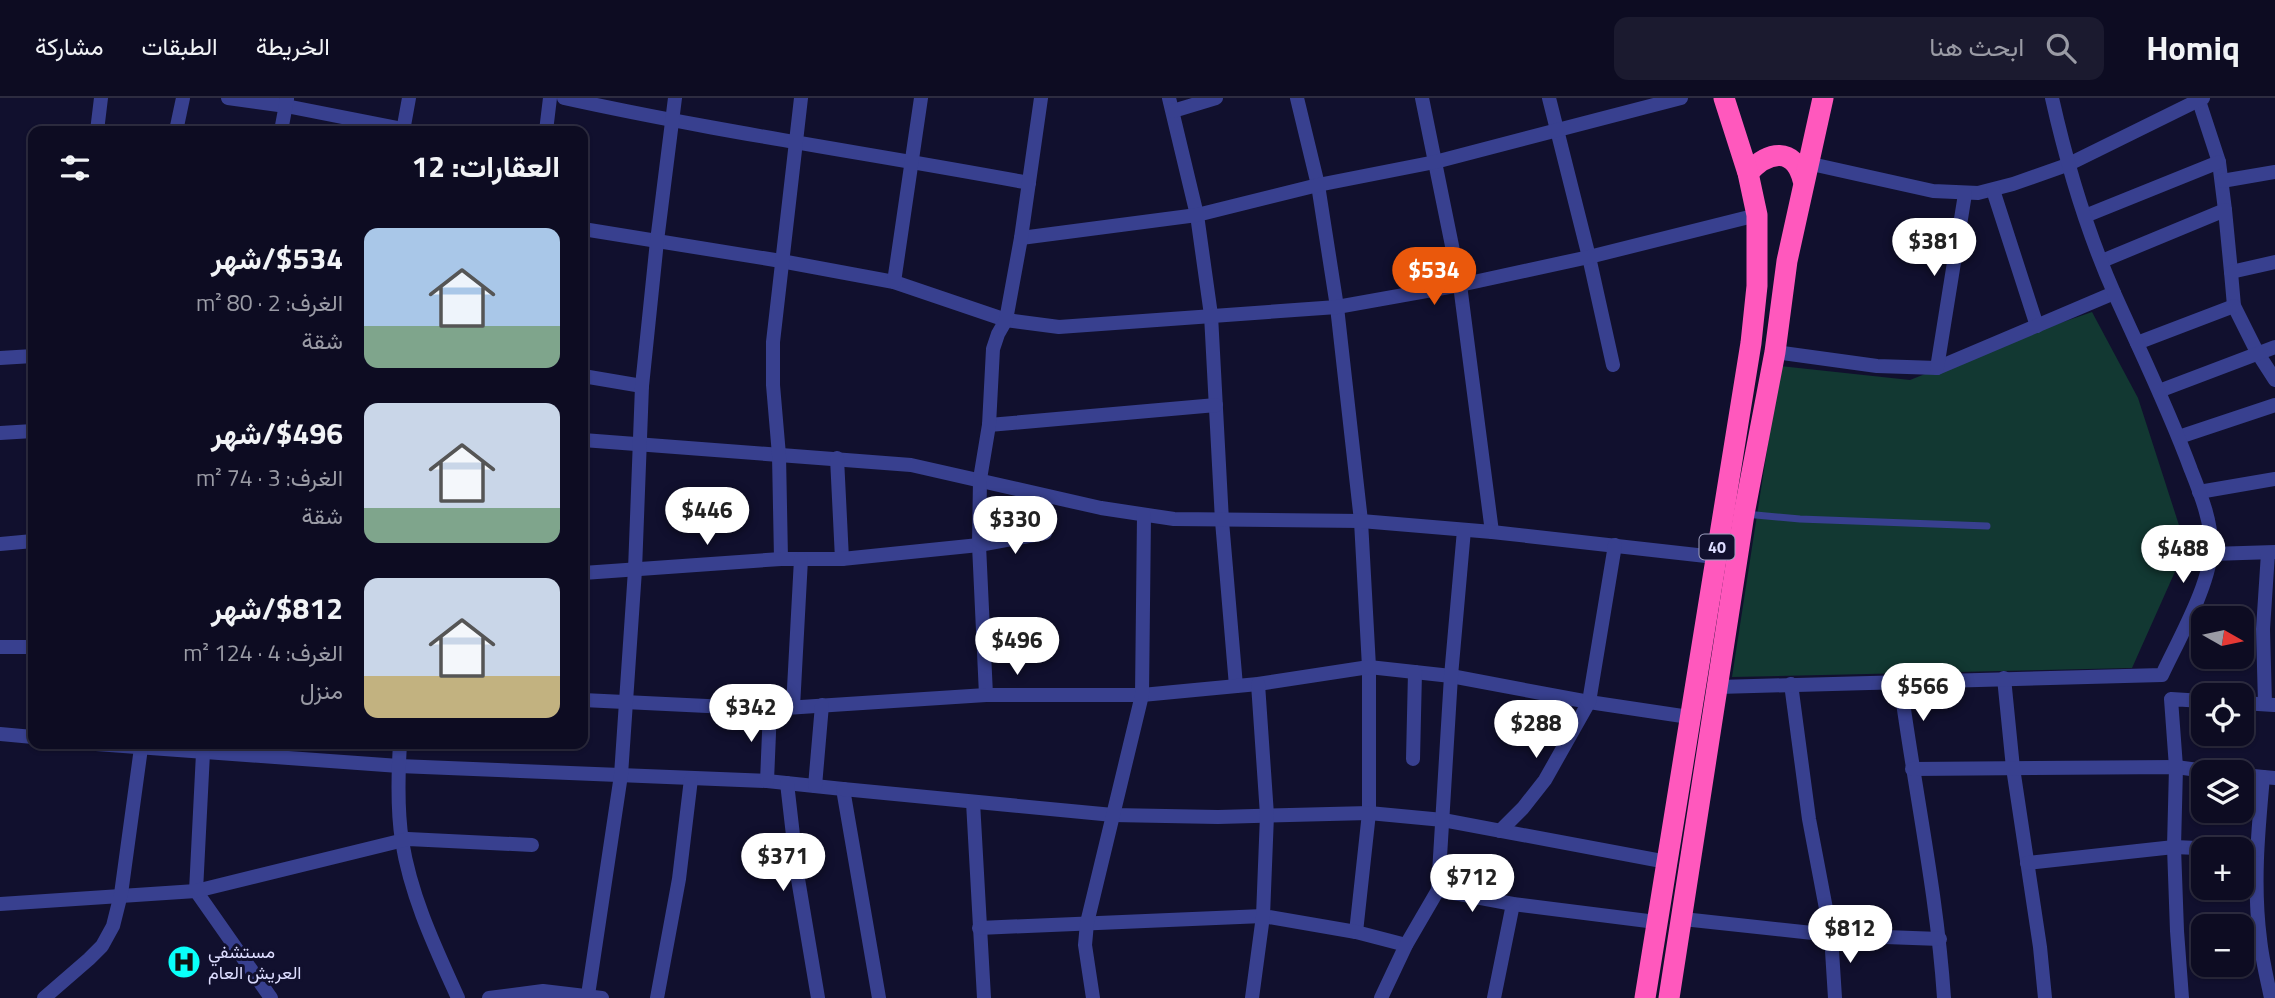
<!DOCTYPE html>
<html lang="ar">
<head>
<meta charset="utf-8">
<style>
	:root { --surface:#0d0c22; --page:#1b1a2f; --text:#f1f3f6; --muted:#9a9ba5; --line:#2d2c40; --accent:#ea580c }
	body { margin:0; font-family:"Titillium Web",Vazirmatn,sans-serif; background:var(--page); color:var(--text); direction:rtl; height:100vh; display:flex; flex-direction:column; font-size:26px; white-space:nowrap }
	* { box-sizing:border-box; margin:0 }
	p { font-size:23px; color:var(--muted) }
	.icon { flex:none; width:38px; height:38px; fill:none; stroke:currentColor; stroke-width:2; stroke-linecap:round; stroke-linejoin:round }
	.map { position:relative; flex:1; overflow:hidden; direction:ltr }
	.panel { position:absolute; left:28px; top:28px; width:560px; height:623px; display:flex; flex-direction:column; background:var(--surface); border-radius:14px; box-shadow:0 2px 5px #0004,0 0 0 2px var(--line); direction:rtl }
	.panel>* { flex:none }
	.needle { width:46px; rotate:99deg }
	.buttons { position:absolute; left:2191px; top:508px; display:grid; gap:14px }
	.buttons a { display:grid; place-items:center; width:63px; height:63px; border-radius:14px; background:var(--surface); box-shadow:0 2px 5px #0004,0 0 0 2px var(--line); font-size:35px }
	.price { position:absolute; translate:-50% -60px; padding:0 16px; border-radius:24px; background:#fff; color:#222; font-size:23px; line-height:46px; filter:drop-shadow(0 2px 4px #0008) }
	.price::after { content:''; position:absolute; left:50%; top:42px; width:21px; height:16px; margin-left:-10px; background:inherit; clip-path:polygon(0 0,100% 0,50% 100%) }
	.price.on { background:var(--accent); color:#fff }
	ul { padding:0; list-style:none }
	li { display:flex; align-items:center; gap:21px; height:175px; padding:0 28px }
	li span { display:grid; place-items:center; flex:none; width:196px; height:140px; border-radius:14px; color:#555 }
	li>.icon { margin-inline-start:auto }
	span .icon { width:84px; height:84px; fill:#fffc; stroke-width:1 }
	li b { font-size:30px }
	h2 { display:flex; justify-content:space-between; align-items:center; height:84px; padding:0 28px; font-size:30px }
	header { display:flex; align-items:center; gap:42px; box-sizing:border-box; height:98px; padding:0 35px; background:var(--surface); border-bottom:2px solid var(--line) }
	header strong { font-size:33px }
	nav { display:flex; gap:38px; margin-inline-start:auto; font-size:24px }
	.search { width:490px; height:63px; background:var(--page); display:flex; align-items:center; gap:18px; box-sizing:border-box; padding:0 24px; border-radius:14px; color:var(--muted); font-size:26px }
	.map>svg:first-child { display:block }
	.green { fill:#123832 }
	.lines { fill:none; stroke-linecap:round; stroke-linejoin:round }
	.lane { stroke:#38408f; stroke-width:7 }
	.street { stroke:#38408f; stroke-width:14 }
	.highway { stroke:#ff58bd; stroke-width:21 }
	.labels { text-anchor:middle; stroke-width:6; stroke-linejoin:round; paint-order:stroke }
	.shield { fill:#11102e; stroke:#a0a0c0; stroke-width:2 }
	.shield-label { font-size:16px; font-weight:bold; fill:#ddf }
	.poi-label { font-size:18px; fill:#ddf; stroke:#11102e; text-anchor:start }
</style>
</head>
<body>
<header>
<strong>Homiq</strong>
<div class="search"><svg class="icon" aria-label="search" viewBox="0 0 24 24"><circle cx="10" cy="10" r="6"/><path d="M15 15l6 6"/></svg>ابحث هنا</div>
<nav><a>الخريطة</a><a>الطبقات</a><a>مشاركة</a></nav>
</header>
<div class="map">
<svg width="2275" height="900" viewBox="0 0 2275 900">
	<rect width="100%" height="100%" fill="#11102e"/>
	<!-- green -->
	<path class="green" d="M 2092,214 L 2138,300 L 2186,449 L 2132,570 L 1732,579 L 1780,268 L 1910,282 L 2000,246 Z"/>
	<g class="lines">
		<!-- lane -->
		<path class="lane" d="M 1745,416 L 1800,421 L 1987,428"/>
		<!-- street -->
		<g class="street">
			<path d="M 228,0 L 286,8 L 403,31"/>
			<path d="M 564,0 C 718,34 874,56 1029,85"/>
			<path d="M 1169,0 L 1197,117 L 1211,217 L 1222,423 L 1236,588"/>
			<path d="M 1297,0 L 1318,87 L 1337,209 L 1361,423 L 1369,569 L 1369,715 L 1356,834"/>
			<path d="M 1422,0 L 1460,187 L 1492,434"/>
			<path d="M 1549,0 L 1589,159 L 1613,267"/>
			<path d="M 2198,0 L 2219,64 L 2225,112"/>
			<path d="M 1173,13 L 1216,0"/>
			<path d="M 97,33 L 101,0"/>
			<path d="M 176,33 L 183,0"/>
			<path d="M 281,33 L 287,1"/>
			<path d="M 403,33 L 409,0"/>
			<path d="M 546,33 L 550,0"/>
			<path d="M 1807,65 L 1933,93 L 1978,95 L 2013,86 L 2067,67 L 2203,0"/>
			<path d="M 2222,83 L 2275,74"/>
			<path d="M 1993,92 L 2037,228"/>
			<path d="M 2085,118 L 2219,64"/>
			<path d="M 583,131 L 781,163 L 894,184 L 1006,222 L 1059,229 L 1337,209 L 1460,187 L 1589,159 L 1757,117"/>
			<path d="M 1021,140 L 1197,117 L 1318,87 L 1435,64 L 1681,0"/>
			<path d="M 2102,163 L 2225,112 L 2231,174"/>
			<path d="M 2275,164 L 2231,174 L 2234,208 L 2257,254 L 2275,282"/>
			<path d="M 894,184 L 921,0"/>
			<path d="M 2137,245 L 2234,208"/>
			<path d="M 1775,254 L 1877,268 L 1937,270 L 2114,195"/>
			<path d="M 0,260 L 33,258"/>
			<path d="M 1937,270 L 1965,96"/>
			<path d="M 583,278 L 642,288"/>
			<path d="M 2159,293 L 2275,249"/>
			<path d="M 989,327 L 1216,307"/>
			<path d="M 0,335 L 33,333"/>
			<path d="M 2179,339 L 2275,307"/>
			<path d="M 583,342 L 911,367 L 1101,410 L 1174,421 L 1361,423 L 1492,434 L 1715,459"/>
			<path d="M 837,360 L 842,461"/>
			<path d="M 2199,394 L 2275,381"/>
			<path d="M 0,446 L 33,443"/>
			<path d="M 2211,456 L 2275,454"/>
			<path d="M 781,461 L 779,357 L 773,287 L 773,244 L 801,0"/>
			<path d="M 583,475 L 781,461 L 842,461 L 979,447 L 1045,435"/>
			<path d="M 0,549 L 33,549"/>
			<path d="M 2004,580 L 2013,670 L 2040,849 L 2045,900"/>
			<path d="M 1900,583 C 1914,689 1937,794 1944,900"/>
			<path d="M 1791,586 L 1809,721 L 1831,837 L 1835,900"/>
			<path d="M 1718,589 L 2162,577 C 2178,543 2208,490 2211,454 C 2213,427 2201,397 2191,372 C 2169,312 2141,255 2115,197 C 2087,134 2067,67 2052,0"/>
			<path d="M 986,597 L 979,447 L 980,381 L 989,327 L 993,251 L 998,236 L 1006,222 L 1021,140 L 1041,0"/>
			<path d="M 583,602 L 770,611 L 986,597 L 1142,597 L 1258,586 L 1369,569 L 1451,578 L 1589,604 L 1689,619"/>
			<path d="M 2242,605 L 2274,607"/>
			<path d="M 2265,606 L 2263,531 L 2268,455"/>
			<path d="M 793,609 L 801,461"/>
			<path d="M 0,636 L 33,639"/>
			<path d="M 96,646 L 399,668 L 767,683 L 843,691 L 879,900"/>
			<path d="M 400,646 C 398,678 397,711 402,743 C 411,799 435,849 458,900"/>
			<path d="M 203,655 L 196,793 L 271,900"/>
			<path d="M 1413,661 L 1415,574"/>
			<path d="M 1912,671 L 2176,669 L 2213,674"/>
			<path d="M 2242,677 L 2275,680"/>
			<path d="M 2263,679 C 2258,734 2253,787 2260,841 C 2262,861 2267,881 2271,900"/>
			<path d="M 767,683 L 770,611"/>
			<path d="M 787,685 L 798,781 L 818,900"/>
			<path d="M 815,688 L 822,607"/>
			<path d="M 843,691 L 1113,717 L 1218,719 L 1369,715 L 1443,722 L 1667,764"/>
			<path d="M 973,704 L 984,900"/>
			<path d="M 1500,733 L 1523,710 L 1545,682 L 1589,604 L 1615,447"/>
			<path d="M 2242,751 L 2257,752"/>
			<path d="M 2027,765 L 2174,749 L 2221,751"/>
			<path d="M 1438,792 L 1513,806 L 1656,824"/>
			<path d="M 0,806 L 196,793 L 408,741 L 532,747"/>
			<path d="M 1683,821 L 1831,837 L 1940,841"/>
			<path d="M 979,830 L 1263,818 L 1356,834 L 1406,847"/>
			<path d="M 588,897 L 621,677 L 635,472 L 642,288 L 657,143 L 675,0"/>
			<path d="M 44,900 L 89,861 L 102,848 L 113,828 L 121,796 L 141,650"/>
			<path d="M 489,900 L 543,893 L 602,900"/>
			<path d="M 657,900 L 679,781 L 691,681"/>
			<path d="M 1093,900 L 1085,847 L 1087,825 L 1142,597 L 1144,417"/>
			<path d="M 1252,900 L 1263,818 L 1267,717 L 1258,586"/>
			<path d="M 1381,900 L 1406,847 L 1438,792 L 1451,578 L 1464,432"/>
			<path d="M 1494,900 L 1513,806"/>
			<path d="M 2182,900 L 2177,833 L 2174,749 L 2176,669 L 2171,601 L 2203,603"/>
		</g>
		<!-- highway -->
		<g class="highway">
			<path d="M 1748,75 C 1768,53 1794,48 1803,82"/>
			<path d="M 1645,900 L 1751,245 L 1757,188 L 1757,117 L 1748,75 L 1724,0"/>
			<path d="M 1669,900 L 1744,416 L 1775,254 L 1787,163 L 1823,0"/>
		</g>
	</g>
	<!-- icons -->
	<defs>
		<symbol id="hospital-disc" viewBox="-11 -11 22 22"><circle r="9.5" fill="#09fff9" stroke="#11102e"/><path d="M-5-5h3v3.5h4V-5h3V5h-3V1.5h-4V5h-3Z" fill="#111"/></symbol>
	</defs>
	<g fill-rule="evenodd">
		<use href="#hospital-disc" x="165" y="845" width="38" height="38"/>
	</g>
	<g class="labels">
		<!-- shield labels -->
		<rect class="shield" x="1699.5" y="436.5" width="35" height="25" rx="5"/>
		<g class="shield-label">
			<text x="1717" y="455">40</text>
		</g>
		<!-- poi labels -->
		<g class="poi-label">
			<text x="208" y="860">مستشفي<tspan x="208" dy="21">العريش العام</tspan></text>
		</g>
	</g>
</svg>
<div class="buttons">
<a><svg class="needle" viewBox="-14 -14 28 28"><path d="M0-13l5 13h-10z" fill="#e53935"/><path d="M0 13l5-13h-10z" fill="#9a9ba5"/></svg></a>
<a><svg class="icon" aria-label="locate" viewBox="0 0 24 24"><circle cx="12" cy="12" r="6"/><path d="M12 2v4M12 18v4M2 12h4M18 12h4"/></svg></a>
<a><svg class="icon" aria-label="layers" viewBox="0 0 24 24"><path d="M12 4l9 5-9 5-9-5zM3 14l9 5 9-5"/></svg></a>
<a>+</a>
<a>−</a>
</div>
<b class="price" style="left:1934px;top:180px">$381</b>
<b class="price on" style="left:1434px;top:209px">$534</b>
<b class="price" style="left:707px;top:449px">$446</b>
<b class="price" style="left:1015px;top:458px">$330</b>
<b class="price" style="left:2183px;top:487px">$488</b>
<b class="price" style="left:1017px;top:579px">$496</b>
<b class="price" style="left:1923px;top:625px">$566</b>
<b class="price" style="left:751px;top:646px">$342</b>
<b class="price" style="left:1536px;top:662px">$288</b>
<b class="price" style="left:783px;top:795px">$371</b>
<b class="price" style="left:1472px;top:816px">$712</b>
<b class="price" style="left:1850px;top:867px">$812</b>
<section class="panel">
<h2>العقارات: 12<svg class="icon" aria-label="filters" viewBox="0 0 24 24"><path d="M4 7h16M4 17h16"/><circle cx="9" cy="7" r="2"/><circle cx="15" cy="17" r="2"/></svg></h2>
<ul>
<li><span style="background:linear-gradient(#a9c7e8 70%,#7fa58c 0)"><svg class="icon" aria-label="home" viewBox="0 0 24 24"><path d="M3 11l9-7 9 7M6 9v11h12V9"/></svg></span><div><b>$534/شهر</b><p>الغرف: 2 · 80 m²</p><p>شقة</p></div></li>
<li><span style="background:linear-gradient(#c9d6e8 75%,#7fa58c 0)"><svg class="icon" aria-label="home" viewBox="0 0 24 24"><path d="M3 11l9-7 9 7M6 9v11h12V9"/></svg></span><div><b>$496/شهر</b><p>الغرف: 3 · 74 m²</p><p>شقة</p></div></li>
<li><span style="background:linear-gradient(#c9d6e8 70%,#c2b280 0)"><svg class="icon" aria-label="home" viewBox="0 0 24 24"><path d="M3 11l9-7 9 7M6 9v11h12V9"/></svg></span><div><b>$812/شهر</b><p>الغرف: 4 · 124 m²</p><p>منزل</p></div></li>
</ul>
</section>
</div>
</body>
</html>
